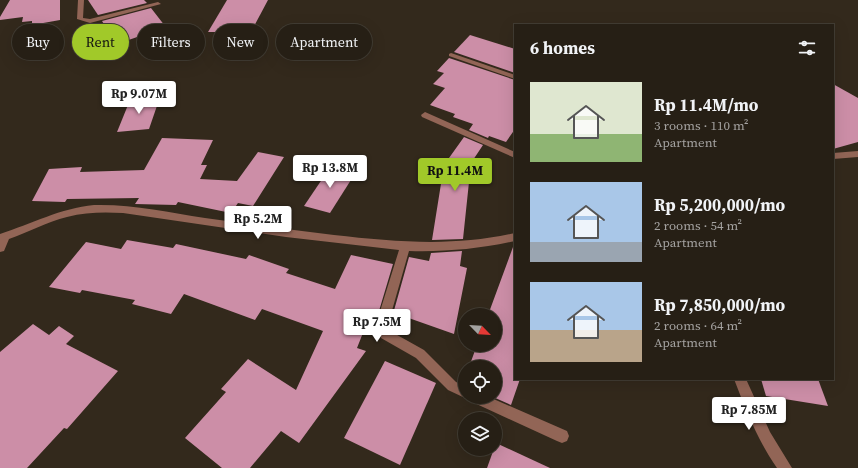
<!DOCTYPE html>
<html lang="en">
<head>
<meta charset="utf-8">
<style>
	:root { --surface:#261f15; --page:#2e271e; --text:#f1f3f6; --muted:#a4a2a0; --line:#423d34; --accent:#a1c929 }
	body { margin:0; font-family:"Source Serif 4",serif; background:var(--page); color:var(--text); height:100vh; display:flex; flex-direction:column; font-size:15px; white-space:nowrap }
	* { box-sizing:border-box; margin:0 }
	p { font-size:13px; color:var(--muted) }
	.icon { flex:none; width:22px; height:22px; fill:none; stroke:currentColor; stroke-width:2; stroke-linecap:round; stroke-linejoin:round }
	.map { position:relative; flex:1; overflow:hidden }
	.panel { position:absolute; left:514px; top:24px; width:320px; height:356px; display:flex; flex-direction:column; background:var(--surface); border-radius:0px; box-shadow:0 4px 16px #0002,0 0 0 1px var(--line) }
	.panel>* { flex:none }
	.banner { position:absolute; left:12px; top:24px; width:380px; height:36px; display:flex; gap:8px }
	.needle { width:26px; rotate:115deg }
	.buttons { position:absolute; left:458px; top:308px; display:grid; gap:8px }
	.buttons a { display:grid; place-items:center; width:44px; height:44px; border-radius:50%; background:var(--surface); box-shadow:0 4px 16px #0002,0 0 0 1px var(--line); font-size:20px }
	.price { position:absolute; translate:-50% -34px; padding:0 9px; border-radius:4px; background:#fff; color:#222; font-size:13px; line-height:26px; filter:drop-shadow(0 1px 2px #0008) }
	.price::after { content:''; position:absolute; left:50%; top:24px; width:12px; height:9px; margin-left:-6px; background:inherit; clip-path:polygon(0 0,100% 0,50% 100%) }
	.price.current { background:var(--accent); color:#111 }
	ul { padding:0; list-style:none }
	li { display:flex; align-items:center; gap:12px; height:100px; padding:0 16px }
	li span { display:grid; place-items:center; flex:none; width:112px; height:80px; border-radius:0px; color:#555 }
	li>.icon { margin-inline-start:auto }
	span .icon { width:48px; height:48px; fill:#fffc; stroke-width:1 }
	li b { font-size:17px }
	h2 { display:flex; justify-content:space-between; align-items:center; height:48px; padding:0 16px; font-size:17px }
	.pill { padding:0 14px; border-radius:18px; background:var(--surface); box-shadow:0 4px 16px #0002,0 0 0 1px var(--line); font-size:14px; line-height:36px }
	.pill.current { background:var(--accent); color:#111 }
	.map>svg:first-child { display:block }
	.building { fill:#cc8ea7 }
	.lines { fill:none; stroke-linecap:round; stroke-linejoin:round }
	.minor { fill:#926556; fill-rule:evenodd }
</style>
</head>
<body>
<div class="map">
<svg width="858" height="468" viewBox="0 0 858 468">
	<rect width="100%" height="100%" fill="#33291c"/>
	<!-- building -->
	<g class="building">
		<path d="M 10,0 L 60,0 L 60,20 L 32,25 L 32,21 L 22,22 L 23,17 L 0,20 L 0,17 Z"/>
		<path d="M 88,0 L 144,0 L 147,3 L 98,15 Z"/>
		<path d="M 227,0 L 268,0 L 251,32 L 208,32 Z"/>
		<path d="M 151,8 L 172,35 L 149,43 L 143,35 L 117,44 L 102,21 Z"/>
		<path d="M 470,35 L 515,49 L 515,73 L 454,52 Z"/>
		<path d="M 449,58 L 515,80 L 515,129 L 506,142 L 489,136 L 488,138 L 469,130 L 473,124 L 453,117 L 455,114 L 430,105 L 445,88 L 433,84 L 444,73 L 437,71 Z"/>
		<path d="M 833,84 L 858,98 L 858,142 L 833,149 Z"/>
		<path d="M 160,97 L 149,129 L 117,132 L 130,100 Z"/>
		<path d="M 464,137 L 483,145 L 471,163 L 463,239 L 432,240 L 444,165 Z"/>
		<path d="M 162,138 L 213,140 L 201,165 L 207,165 L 200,179 L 237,181 L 258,152 L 284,157 L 253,206 L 238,203 L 231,213 L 178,202 L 176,205 L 135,204 L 139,198 L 67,199 L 65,202 L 32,201 L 49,169 L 82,167 L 80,172 L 144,170 Z"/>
		<path d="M 331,166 L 356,172 L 330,213 L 304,206 Z"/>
		<path d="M 127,240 L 173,248 L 176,244 L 246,259 L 249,255 L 289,269 L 286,273 L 335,289 L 351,255 L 393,264 L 379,311 L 372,310 L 357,348 L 366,351 L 299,443 L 281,431 L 250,468 L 222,468 L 185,438 L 226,392 L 221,389 L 248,359 L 296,390 L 323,331 L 262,309 L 255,320 L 184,294 L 171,314 L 132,304 L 135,300 L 82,290 L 80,293 L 49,287 L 86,242 L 121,249 Z"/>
		<path d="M 513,247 L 515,247 L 515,379 L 520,379 L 511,405 L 493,397 L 495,397 L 495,367 L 469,367 L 477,345 L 495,345 L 495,315 L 488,315 Z"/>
		<path d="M 462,251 L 460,266 L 467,268 L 454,334 L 403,316 L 393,314 L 409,257 L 429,261 L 431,253 Z"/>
		<path d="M 33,324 L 49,335 L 59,326 L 74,336 L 66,344 L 118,371 L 67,429 L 64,428 L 27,468 L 0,468 L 0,352 Z"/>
		<path d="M 385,361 L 436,383 L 400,465 L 344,438 Z"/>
		<path d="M 761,379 L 818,379 L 828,406 L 766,396 Z"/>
		<path d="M 496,443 L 550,468 L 487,468 Z"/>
	</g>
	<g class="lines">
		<!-- minor -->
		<g class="minor">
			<path d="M 78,0 L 84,0 L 83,18 L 90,19 L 158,2 L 161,4 L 90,23 L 77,19 Z"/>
			<path d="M 451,53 L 515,75 L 515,79 L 449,56 L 449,54 Z"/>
			<path d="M 425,112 L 515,152 L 515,158 L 422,117 L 421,115 Z"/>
			<path d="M 858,151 L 858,157 L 833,159 L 833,153 Z"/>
			<path d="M 94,205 C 132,204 168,212 205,218 C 248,224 291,230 334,235 C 396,242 455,247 515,233 L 515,241 C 480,249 445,252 409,251 L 389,321 L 390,331 L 424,350 L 456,382 L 465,386 L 465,397 L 489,397 L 567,431 L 569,436 L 567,441 L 562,443 L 557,441 L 470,401 L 468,397 L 465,398 L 448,390 L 416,358 L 381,338 L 377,321 L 399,250 L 286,237 L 123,213 C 104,212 86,212 67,217 C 47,222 29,232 9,239 L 4,251 L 0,252 L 0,234 C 31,224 61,208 94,205 Z"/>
			<path d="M 734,379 L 746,379 L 770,432 L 792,468 L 777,468 C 758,441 746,410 734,379 Z"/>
		</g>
	</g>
</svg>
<div class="buttons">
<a><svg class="needle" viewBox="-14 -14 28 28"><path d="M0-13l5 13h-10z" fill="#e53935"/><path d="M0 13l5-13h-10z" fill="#a4a2a0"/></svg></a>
<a><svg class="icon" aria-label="locate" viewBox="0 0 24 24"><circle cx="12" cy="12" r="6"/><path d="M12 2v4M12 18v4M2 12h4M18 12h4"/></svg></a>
<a><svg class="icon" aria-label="layers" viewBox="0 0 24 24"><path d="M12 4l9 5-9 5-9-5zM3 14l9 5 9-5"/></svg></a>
</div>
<b class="price" style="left:139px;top:115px">Rp 9.07M</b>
<b class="price" style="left:330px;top:189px">Rp 13.8M</b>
<b class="price current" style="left:455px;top:192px">Rp 11.4M</b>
<b class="price" style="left:258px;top:240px">Rp 5.2M</b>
<b class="price" style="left:377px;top:343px">Rp 7.5M</b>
<b class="price" style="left:749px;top:431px">Rp 7.85M</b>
<div class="banner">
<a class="pill">Buy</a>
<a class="pill current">Rent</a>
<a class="pill">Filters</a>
<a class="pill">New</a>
<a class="pill">Apartment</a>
</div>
<section class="panel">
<h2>6 homes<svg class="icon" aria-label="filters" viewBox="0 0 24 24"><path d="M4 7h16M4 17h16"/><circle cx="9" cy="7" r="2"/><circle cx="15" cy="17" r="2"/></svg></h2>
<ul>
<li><span style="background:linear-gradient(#dfe7d0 65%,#8fb573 0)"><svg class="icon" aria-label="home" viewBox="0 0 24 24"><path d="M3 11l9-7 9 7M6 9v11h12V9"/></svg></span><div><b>Rp 11.4M/mo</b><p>3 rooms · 110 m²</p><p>Apartment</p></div></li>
<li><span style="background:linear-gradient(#a9c7e8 75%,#9aa5b1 0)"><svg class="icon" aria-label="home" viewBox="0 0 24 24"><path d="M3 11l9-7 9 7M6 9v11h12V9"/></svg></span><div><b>Rp 5,200,000/mo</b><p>2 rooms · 54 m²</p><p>Apartment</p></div></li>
<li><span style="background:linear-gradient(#a9c7e8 60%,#b9a48a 0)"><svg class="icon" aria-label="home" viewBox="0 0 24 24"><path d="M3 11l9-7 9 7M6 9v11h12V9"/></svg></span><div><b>Rp 7,850,000/mo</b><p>2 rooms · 64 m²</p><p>Apartment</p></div></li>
</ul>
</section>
</div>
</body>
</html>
